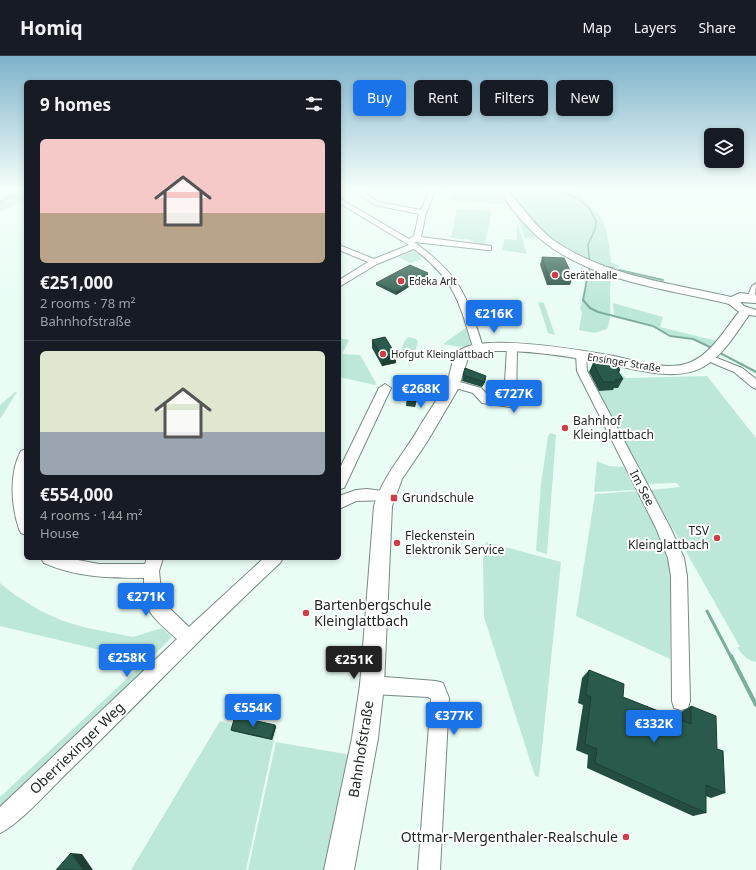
<!DOCTYPE html>
<html lang="en">
<head>
<meta charset="utf-8">
<style>
	:root { --surface:#171b24; --page:#242831; --text:#f1f3f6; --muted:#9ea1a6; --line:#363941; --accent:#1a73e8 }
	body { margin:0; font-family:"Noto Sans",sans-serif; background:var(--page); color:var(--text); height:100vh; display:flex; flex-direction:column; font-size:15px; white-space:nowrap }
	* { box-sizing:border-box; margin:0 }
	p { font-size:13px; color:var(--muted) }
	.icon { flex:none; width:22px; height:22px; fill:none; stroke:currentColor; stroke-width:2; stroke-linecap:round; stroke-linejoin:round }
	.map { position:relative; flex:1; overflow:hidden }
	.sheet { position:absolute; left:24px; top:24px; width:317px; height:480px; display:flex; flex-direction:column; background:var(--surface); border-radius:6px; box-shadow:0 2px 6px #0003 }
	.sheet>* { flex:none }
	.banner { position:absolute; left:353px; top:24px; width:343px; height:36px; display:flex; gap:8px }
	.fabs { position:absolute; left:704px; top:72px; display:grid; gap:8px }
	.fabs a { display:grid; place-items:center; width:40px; height:40px; border-radius:6px; background:var(--surface); box-shadow:0 2px 6px #0003; font-size:20px }
	.price { position:absolute; translate:-50% -34px; padding:0 9px; border-radius:4px; background:var(--accent); color:#fff; font-size:13px; line-height:26px; filter:drop-shadow(0 1px 2px #0008) }
	.price::after { content:''; position:absolute; left:50%; top:24px; width:12px; height:9px; margin-left:-6px; background:inherit; clip-path:polygon(0 0,100% 0,50% 100%) }
	.price.on { background:#222; color:#fff }
	ul { padding:0; list-style:none }
	li { display:grid; align-content:center; gap:8px; height:212px; padding:0 16px }
	li+li { border-top:1px solid var(--line) }
	li span { display:grid; place-items:center; height:124px; border-radius:6px; color:#555 }
	li>.icon { margin-inline-start:auto }
	span .icon { width:72px; height:72px; fill:#fffc; stroke-width:1 }
	li b { font-size:17px }
	h2 { display:flex; justify-content:space-between; align-items:center; height:48px; padding:0 16px; font-size:17px }
	.chip { padding:0 14px; border-radius:6px; background:var(--surface); box-shadow:0 2px 6px #0003; font-size:14px; line-height:36px }
	.chip.on { background:var(--accent); color:#fff }
	header { display:flex; align-items:center; gap:24px; box-sizing:border-box; height:56px; padding:0 20px; background:var(--surface); border-bottom:1px solid var(--line) }
	header strong { font-size:19px }
	nav { display:flex; gap:22px; margin-inline-start:auto; font-size:14px }
	.map>svg:first-child { display:block }
	.green { fill:#bde8d9 }
	.lines { fill:none; stroke-linecap:round; stroke-linejoin:round }
	.stream-far4 { stroke:#7cae9d; stroke-width:1.5 }
	.stream-far3 { stroke:#7cae9d; stroke-width:2 }
	.stream-far2 { stroke:#7cae9d; stroke-width:2.5 }
	.stream-far1 { stroke:#7cae9d; stroke-width:3 }
	.stream { stroke:#7cae9d; stroke-width:4 }
	.minor-casing { stroke:#788a84; stroke-width:2 }
	.major-casing { stroke:#788a84; stroke-width:2 }
	.minor { fill:#fff; fill-rule:evenodd }
	.major { fill:#fff; fill-rule:evenodd }
	.wall { fill:#234d40 }
	.shaded-wall { fill:#1d3f34 }
	.building { fill:#295a4b; stroke:#1d3f34 }
	.poi-dot { fill:#ce3e48; stroke:#fff; stroke-width:1.5 }
	.labels { text-anchor:middle; stroke-width:4; stroke-linejoin:round; paint-order:stroke }
	.far-poi-label { font-size:10px; fill:#1c2321; stroke:#fff; text-anchor:start }
	.far-street-label { font-size:10px; fill:#1c2321; stroke:#fff }
	.poi-label { font-size:12px; fill:#1c2321; stroke:#fff; text-anchor:start }
	.street-label { font-size:12px; fill:#1c2321; stroke:#fff }
	.near-poi-label { font-size:14px; fill:#1c2321; stroke:#fff; text-anchor:start }
	.near-street-label { font-size:14px; fill:#1c2321; stroke:#fff }
</style>
</head>
<body>
<header>
<strong>Homiq</strong>
<nav><a>Map</a><a>Layers</a><a>Share</a></nav>
</header>
<div class="map">
<svg width="756" height="814" viewBox="0 0 756 814">
	<rect width="100%" height="100%" fill="#e9fdf5"/>
	<!-- green -->
	<g class="green">
		<path d="M 0,133 L 26,133 L 26,144 L 0,156 Z"/>
		<path d="M 453,133 L 493,133 L 508,149 L 448,144 Z"/>
		<path d="M 578,133 C 579,144 594,151 600,160 C 608,172 609,191 611,206 L 619,210 C 602,227 616,253 607,273 L 594,277 L 579,274 L 582,257 L 580,252 L 589,225 L 587,224 L 589,214 L 588,204 C 570,195 553,187 539,172 C 527,159 518,145 505,134 Z"/>
		<path d="M 457,153 L 492,155 L 484,191 L 472,189 L 473,184 L 451,182 Z"/>
		<path d="M 516,158 L 521,158 L 539,181 L 525,182 Z"/>
		<path d="M 517,170 L 518,170 L 527,198 L 502,194 L 505,183 L 517,184 Z"/>
		<path d="M 414,195 L 422,200 L 420,201 L 421,203 L 411,207 L 398,201 Z"/>
		<path d="M 538,246 L 544,247 L 555,279 L 548,277 Z"/>
		<path d="M 613,247 L 663,261 L 660,271 L 717,285 L 711,291 L 694,283 L 670,279 L 654,271 L 655,269 L 614,259 Z"/>
		<path d="M 467,271 L 471,287 C 464,294 452,289 443,288 Z"/>
		<path d="M 409,281 L 416,283 L 418,286 L 414,299 L 401,298 C 402,292 403,284 409,281 Z"/>
		<path d="M 339,282 L 349,284 L 342,298 L 360,299 L 376,327 L 375,329 L 339,321 Z"/>
		<path d="M 613,313 L 620,316 L 626,322 L 707,320 L 756,382 L 756,606 C 748,605 741,598 737,591 L 740,591 L 651,434 L 680,431 L 677,427 L 645,428 L 586,314 Z"/>
		<path d="M 15,336 L 17,336 L 0,363 L 0,349 Z"/>
		<path d="M 550,377 L 556,379 L 547,498 L 536,495 L 541,428 L 548,380 Z"/>
		<path d="M 597,405 L 609,410 L 624,411 L 636,434 L 594,436 Z"/>
		<path d="M 637,435 L 662,484 L 669,503 L 671,519 L 670,603 L 576,560 L 595,438 Z"/>
		<path d="M 486,486 L 561,506 L 539,721 L 535,720 L 484,561 L 483,503 Z"/>
		<path d="M 0,527 L 15,539 L 39,554 L 63,565 L 87,572 L 133,581 L 162,572 L 172,581 L 153,600 L 158,605 L 0,756 L 0,741 L 146,605 L 0,570 Z"/>
		<path d="M 236,660 L 277,670 L 246,814 L 131,814 L 220,665 L 232,669 Z"/>
		<path d="M 276,686 L 351,699 L 328,814 L 248,814 Z"/>
	</g>
	<g class="lines">
		<!-- stream-far4 -->
		<g class="stream-far4">
			<path d="M 552,133 L 576,142"/>
			<path d="M 579,143 L 589,152 L 596,165 L 595,173 L 588,189 L 590,210"/>
			<path d="M 0,147 L 10,140 L 26,134"/>
		</g>
		<!-- stream-far3 -->
		<g class="stream-far3">
			<path d="M 590,209 L 583,244 L 590,252 L 598,256 L 653,270 L 670,280 L 693,283 L 714,293"/>
			<path d="M 605,211 L 613,212"/>
			<path d="M 619,214 L 663,224"/>
			<path d="M 718,296 L 743,309"/>
		</g>
		<!-- stream-far2 -->
		<path class="stream-far2" d="M 741,308 L 756,316"/>
		<!-- stream-far1 -->
		<path class="stream-far1" d="M 707,555 L 731,601"/>
		<!-- stream -->
		<path class="stream" d="M 731,600 L 756,649"/>
		<defs>
			<g id="minor">
				<path d="M 351,133 L 359,133 L 379,146 L 421,154 L 430,133 L 436,133 L 426,157 L 421,181 L 491,190 L 491,194 L 488,194 L 414,186 C 461,220 466,238 483,291 L 482,293 L 478,294 L 473,291 C 459,245 454,223 414,193 L 377,208 L 339,231 L 339,224 L 368,206 L 339,194 L 339,189 L 374,203 L 409,189 L 339,147 L 339,142 L 409,183 L 414,180 L 419,158 L 375,149 Z"/>
				<path d="M 756,227 L 755,242 L 754,244 L 748,244 L 747,242 L 752,230 Z"/>
				<path d="M 512,289 L 517,292 L 516,347 L 514,350 L 510,351 L 482,347 L 473,337 L 449,330 L 447,328 L 453,324 L 481,332 L 490,341 L 504,343 L 507,292 Z"/>
				<path d="M 581,296 L 586,299 L 587,315 L 670,471 L 684,502 L 687,520 L 690,645 L 688,652 L 681,654 L 674,652 L 672,645 L 671,520 L 668,502 L 656,472 L 577,315 L 576,299 Z"/>
				<path d="M 707,298 L 742,312 L 756,323 L 756,333 L 752,331 L 734,316 L 703,303 L 702,301 L 703,299 Z"/>
				<path d="M 385,328 L 391,332 L 346,428 L 344,432 L 339,433 L 339,414 L 379,332 Z"/>
				<path d="M 26,393 L 26,479 L 21,477 L 19,473 C 11,449 9,417 21,395 Z"/>
				<path d="M 367,433 L 390,436 L 392,440 L 390,444 L 356,445 L 339,453 L 339,440 L 356,434 Z"/>
				<path d="M 41,502 L 67,502 L 99,508 L 145,508 L 147,502 L 163,502 L 159,515 L 162,545 L 189,571 L 264,502 L 283,502 L 280,507 C 209,573 142,644 72,712 C 55,728 19,769 0,777 L 0,751 L 177,583 C 168,575 148,559 146,547 C 144,539 144,530 144,522 C 108,522 76,521 44,507 Z"/>
				<path d="M 372,620 L 436,625 L 443,627 L 449,642 L 440,814 L 418,814 L 431,643 L 428,641 L 372,638 L 365,636 L 363,629 L 365,622 Z"/>
			</g>
			<path id="major" d="M 497,133 L 506,133 C 522,150 534,169 552,183 C 603,220 671,227 731,241 L 740,237 L 756,239 L 756,247 L 740,246 L 744,250 L 756,254 L 756,260 L 749,259 C 736,277 723,300 703,311 C 674,328 625,310 593,305 C 564,300 533,295 503,295 C 492,295 477,294 468,302 L 458,333 L 427,386 L 402,423 L 392,450 L 384,629 L 378,682 L 354,814 L 324,814 L 352,682 L 360,629 L 374,450 C 383,419 405,397 420,370 C 430,353 442,338 449,320 C 452,311 452,301 459,295 C 480,276 585,295 614,300 C 637,305 668,316 691,306 C 712,297 725,273 739,256 L 729,248 C 668,233 595,226 544,186 C 526,172 511,151 497,133 Z"/>
		</defs>
		<!-- minor casing -->
		<use href="#minor" class="minor-casing"/>
		<!-- major casing -->
		<use href="#major" class="major-casing"/>
		<!-- minor -->
		<use href="#minor" class="minor"/>
		<!-- major -->
		<use href="#major" class="major"/>
	</g>
	<!-- wall -->
	<g class="wall">
		<path d="M 542,201 L 573,221 L 570,229 L 547,229 L 540,209 Z"/>
		<path d="M 428,219 L 396,239 L 376,229 L 376,227 Z"/>
		<path d="M 372,284 L 396,307 L 382,310 L 372,292 Z"/>
		<path d="M 593,307 L 620,314 L 619,317 L 623,323 L 618,332 L 614,332 L 613,334 L 599,335 L 589,316 Z"/>
		<path d="M 463,319 L 486,320 L 485,326 L 482,331 L 462,325 Z"/>
		<path d="M 407,339 L 418,339 L 415,351 L 406,350 Z"/>
		<path d="M 589,614 L 623,641 L 679,663 L 679,657 L 691,650 L 717,693 L 725,737 L 711,742 L 706,740 L 706,757 L 693,760 L 587,712 L 588,699 L 576,694 L 583,649 L 578,647 L 582,622 Z"/>
		<path d="M 275,669 L 276,671 L 272,684 L 232,675 L 231,674 Z"/>
	</g>
	<!-- shaded-wall -->
	<g class="shaded-wall">
		<path d="M 428,217 L 428,219 L 396,239 L 396,236 Z"/>
		<path d="M 396,299 L 396,307 L 382,310 L 383,302 Z"/>
		<path d="M 486,320 L 485,326 L 482,331 L 484,326 Z"/>
		<path d="M 419,327 L 418,339 L 415,351 L 416,340 Z"/>
		<path d="M 275,669 L 276,671 L 272,684 L 271,683 Z"/>
		<path d="M 71,797 L 82,798 L 93,814 L 83,814 Z"/>
	</g>
	<!-- building -->
	<g class="building">
		<path d="M 542,201 L 564,202 L 573,221 L 549,221 Z"/>
		<path d="M 410,209 L 428,217 L 396,236 L 376,227 Z"/>
		<path d="M 385,281 L 396,299 L 383,302 L 372,284 Z"/>
		<path d="M 593,307 L 616,307 L 620,314 L 617,314 L 623,323 L 615,324 L 617,326 L 603,326 Z"/>
		<path d="M 465,312 L 486,320 L 484,326 L 463,319 Z"/>
		<path d="M 410,326 L 419,327 L 416,340 L 407,339 Z"/>
		<path d="M 589,614 L 624,628 L 623,641 L 691,668 L 691,650 L 716,660 L 717,693 L 723,695 L 725,737 L 706,729 L 706,757 L 595,707 L 597,693 L 585,688 L 591,641 L 586,639 Z"/>
		<path d="M 235,660 L 275,669 L 271,683 L 231,674 Z"/>
		<path d="M 71,797 L 83,814 L 56,814 Z"/>
	</g>
	<!-- sky -->
	<linearGradient id="sky" x2="0" y2="1"><stop stop-color="#7db2ca"/><stop offset="0.54" stop-color="#f5fefa"/><stop offset="1" stop-color="#f5fefa" stop-opacity="0"/></linearGradient>
	<rect width="756" height="247" fill="url(#sky)"/>
	<!-- markers -->
	<g class="poi-dot">
		<circle cx="555" cy="219" r="4"/>
		<circle cx="401" cy="225" r="4"/>
		<circle cx="383" cy="298" r="4"/>
		<circle cx="565" cy="372" r="4"/>
		<rect x="390" y="438" width="8" height="8" rx="2"/>
		<circle cx="717" cy="482" r="4"/>
		<circle cx="397" cy="487" r="4"/>
		<circle cx="306" cy="557" r="4"/>
		<circle cx="626" cy="781" r="4"/>
	</g>
	<g class="labels">
		<!-- far-poi labels -->
		<g class="far-poi-label">
			<text x="563" y="223">Gerätehalle</text>
			<text x="409" y="229">Edeka Arlt</text>
			<text x="391" y="302">Hofgut Kleinglattbach</text>
		</g>
		<!-- far-street labels -->
		<g class="far-street-label">
			<text transform="translate(624 306) rotate(9)" y="4">Ensinger Straße</text>
		</g>
		<!-- poi labels -->
		<g class="poi-label">
			<text x="573" y="369">Bahnhof<tspan x="573" dy="14">Kleinglattbach</tspan></text>
			<text x="402" y="446">Grundschule</text>
			<text x="709" y="479" text-anchor="end">TSV<tspan x="709" dy="14">Kleinglattbach</tspan></text>
			<text x="405" y="484">Fleckenstein<tspan x="405" dy="14">Elektronik Service</tspan></text>
		</g>
		<!-- street labels -->
		<g class="street-label">
			<text transform="translate(642 432) rotate(62)" y="4">Im See</text>
		</g>
		<!-- near-poi labels -->
		<g class="near-poi-label">
			<text x="314" y="554">Bartenbergschule<tspan x="314" dy="16">Kleinglattbach</tspan></text>
			<text x="618" y="786" text-anchor="end">Ottmar-Mergenthaler-Realschule</text>
		</g>
		<!-- near-street labels -->
		<g class="near-street-label">
			<text transform="translate(77 692) rotate(-44)" y="5">Oberriexinger Weg</text>
			<text transform="translate(361 693) rotate(-81)" y="5">Bahnhofstraße</text>
		</g>
	</g>
</svg>
<div class="fabs">
<a><svg class="icon" aria-label="layers" viewBox="0 0 24 24"><path d="M12 4l9 5-9 5-9-5zM3 14l9 5 9-5"/></svg></a>
</div>
<b class="price" style="left:494px;top:278px">€216K</b>
<b class="price" style="left:421px;top:353px">€268K</b>
<b class="price" style="left:514px;top:358px">€727K</b>
<b class="price" style="left:146px;top:561px">€271K</b>
<b class="price" style="left:127px;top:622px">€258K</b>
<b class="price on" style="left:354px;top:624px">€251K</b>
<b class="price" style="left:253px;top:672px">€554K</b>
<b class="price" style="left:454px;top:680px">€377K</b>
<b class="price" style="left:654px;top:688px">€332K</b>
<div class="banner">
<a class="chip on">Buy</a>
<a class="chip">Rent</a>
<a class="chip">Filters</a>
<a class="chip">New</a>
</div>
<section class="sheet">
<h2>9 homes<svg class="icon" aria-label="filters" viewBox="0 0 24 24"><path d="M4 7h16M4 17h16"/><circle cx="9" cy="7" r="2"/><circle cx="15" cy="17" r="2"/></svg></h2>
<ul>
<li><span style="background:linear-gradient(#f6c9c9 60%,#b9a48a 0)"><svg class="icon" aria-label="home" viewBox="0 0 24 24"><path d="M3 11l9-7 9 7M6 9v11h12V9"/></svg></span><div><b>€251,000</b><p>2 rooms · 78 m²</p><p>Bahnhofstraße</p></div></li>
<li><span style="background:linear-gradient(#dfe7d0 65%,#9aa5b1 0)"><svg class="icon" aria-label="home" viewBox="0 0 24 24"><path d="M3 11l9-7 9 7M6 9v11h12V9"/></svg></span><div><b>€554,000</b><p>4 rooms · 144 m²</p><p>House</p></div></li>
</ul>
</section>
</div>
</body>
</html>
